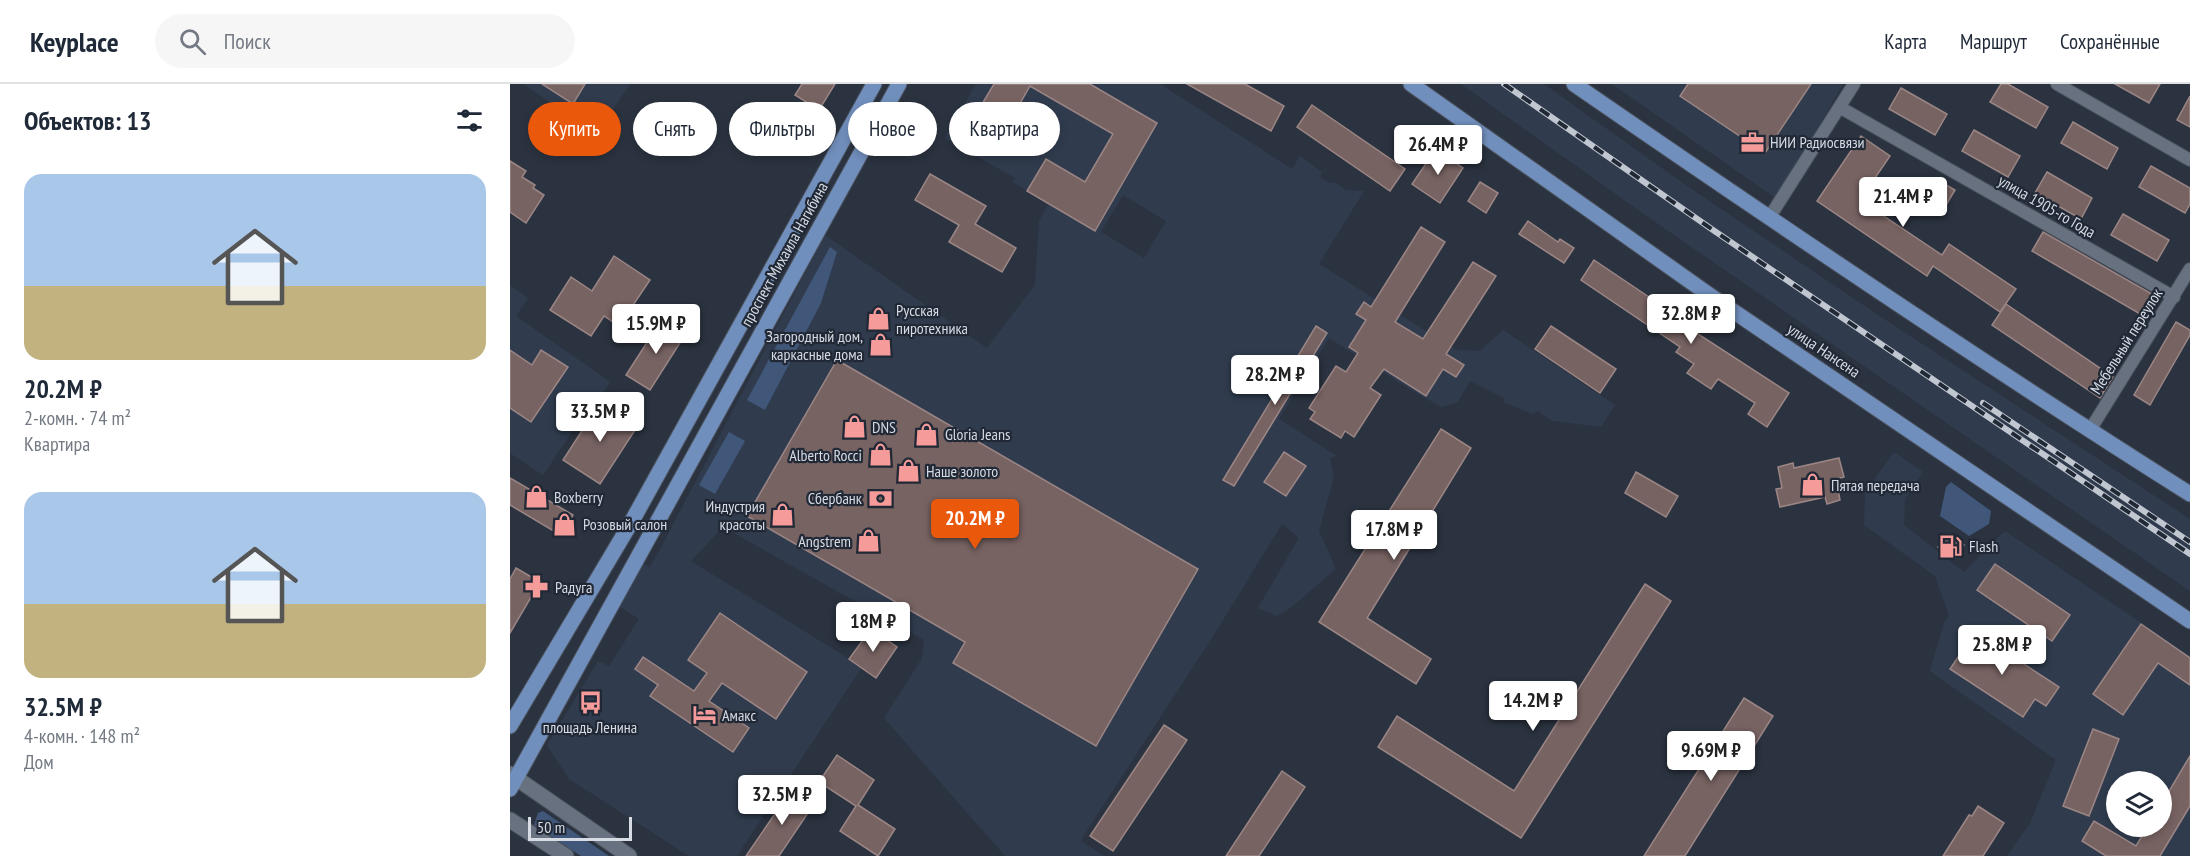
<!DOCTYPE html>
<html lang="ru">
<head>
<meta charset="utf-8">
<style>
	:root { --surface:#fff; --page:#f6f6f7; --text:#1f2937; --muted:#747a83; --line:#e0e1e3; --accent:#ea580c }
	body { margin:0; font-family:"PT Sans Narrow",sans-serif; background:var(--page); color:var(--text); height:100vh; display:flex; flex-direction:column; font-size:22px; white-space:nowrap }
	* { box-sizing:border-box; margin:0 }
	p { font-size:20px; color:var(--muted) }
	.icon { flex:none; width:33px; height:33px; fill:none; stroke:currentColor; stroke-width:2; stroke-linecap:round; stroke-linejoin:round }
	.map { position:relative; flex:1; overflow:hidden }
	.drawer { display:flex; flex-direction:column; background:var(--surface); width:510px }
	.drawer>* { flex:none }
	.top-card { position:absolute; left:18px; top:18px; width:570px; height:54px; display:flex; gap:12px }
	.controls { position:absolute; left:1596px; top:687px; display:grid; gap:12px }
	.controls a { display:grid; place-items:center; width:66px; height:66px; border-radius:50%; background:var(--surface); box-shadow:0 3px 9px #0003; font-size:30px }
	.scale { position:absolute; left:18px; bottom:15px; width:104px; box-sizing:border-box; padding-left:6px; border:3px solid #d6dbe4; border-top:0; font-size:16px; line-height:21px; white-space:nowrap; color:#d6dbe4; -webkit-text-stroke:4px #212936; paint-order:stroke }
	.price { position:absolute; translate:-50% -51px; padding:0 14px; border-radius:6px; background:#fff; color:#222; font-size:20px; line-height:39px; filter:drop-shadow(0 2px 3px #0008) }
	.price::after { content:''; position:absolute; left:50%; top:36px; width:18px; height:14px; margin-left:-9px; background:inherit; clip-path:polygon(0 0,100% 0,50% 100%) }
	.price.active { background:var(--accent); color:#fff }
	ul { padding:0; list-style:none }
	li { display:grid; align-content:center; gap:12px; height:318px; padding:0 24px }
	li span { display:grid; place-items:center; height:186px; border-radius:18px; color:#555 }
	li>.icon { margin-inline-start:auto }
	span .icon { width:108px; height:108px; fill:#fffc; stroke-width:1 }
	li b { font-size:26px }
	h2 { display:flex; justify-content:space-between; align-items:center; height:72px; padding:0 24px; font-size:26px }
	.chip { padding:0 21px; border-radius:27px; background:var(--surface); box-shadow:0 3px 9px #0003; font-size:21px; line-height:54px }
	.chip.active { background:var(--accent); color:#fff }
	header { display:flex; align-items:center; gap:36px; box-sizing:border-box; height:84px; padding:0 30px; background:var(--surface); border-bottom:2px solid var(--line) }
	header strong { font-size:28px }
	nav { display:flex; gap:33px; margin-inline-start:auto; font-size:21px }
	.search { width:420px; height:54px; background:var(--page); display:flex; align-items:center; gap:15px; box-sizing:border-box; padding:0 21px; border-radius:33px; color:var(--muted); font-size:22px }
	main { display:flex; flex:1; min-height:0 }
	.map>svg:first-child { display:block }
	.built { fill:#303c4e; fill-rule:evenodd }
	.green { fill:#415779 }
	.building { fill:#776362; stroke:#9b8685; stroke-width:1.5 }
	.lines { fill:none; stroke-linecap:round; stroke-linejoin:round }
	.minor-casing { stroke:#4a515c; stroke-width:14 }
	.secondary-casing { stroke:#4a515c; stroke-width:17 }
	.primary-casing { stroke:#4a515c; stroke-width:17 }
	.minor { stroke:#677180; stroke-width:12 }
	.secondary { stroke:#677180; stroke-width:15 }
	.primary { stroke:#718fbd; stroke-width:15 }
	.rail-casing { stroke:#c1c7d0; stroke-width:6 }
	.rail { stroke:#212936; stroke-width:4; stroke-dasharray:11; stroke-linecap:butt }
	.labels { text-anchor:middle; stroke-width:4.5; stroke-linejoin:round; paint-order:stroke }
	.poi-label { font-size:16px; fill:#d6dbe4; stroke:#212936; text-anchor:start }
	.street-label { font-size:16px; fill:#d6dbe4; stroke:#212936 }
</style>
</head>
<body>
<header>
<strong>Keyplace</strong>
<div class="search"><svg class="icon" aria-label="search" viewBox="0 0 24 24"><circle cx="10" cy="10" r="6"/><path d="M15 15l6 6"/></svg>Поиск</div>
<nav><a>Карта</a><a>Маршрут</a><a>Сохранённые</a></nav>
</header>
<main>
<section class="drawer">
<h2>Объектов: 13<svg class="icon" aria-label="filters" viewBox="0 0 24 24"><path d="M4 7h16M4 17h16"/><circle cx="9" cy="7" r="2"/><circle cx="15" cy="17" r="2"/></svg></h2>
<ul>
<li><span style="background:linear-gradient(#a9c7e8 60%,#c2b280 0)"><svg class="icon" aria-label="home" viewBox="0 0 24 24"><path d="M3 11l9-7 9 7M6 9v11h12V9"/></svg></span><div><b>20.2M ₽</b><p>2-комн. · 74 m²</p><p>Квартира</p></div></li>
<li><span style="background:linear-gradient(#a9c7e8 60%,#c2b280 0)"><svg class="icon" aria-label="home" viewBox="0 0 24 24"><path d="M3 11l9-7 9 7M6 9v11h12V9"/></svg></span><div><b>32.5M ₽</b><p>4-комн. · 148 m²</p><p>Дом</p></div></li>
</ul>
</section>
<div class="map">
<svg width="1680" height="772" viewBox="0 0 1680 772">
	<rect width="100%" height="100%" fill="#2b3340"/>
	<!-- built -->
	<g class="built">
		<path d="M 14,0 L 120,0 L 97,34 L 77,45 Z"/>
		<path d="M 466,0 L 650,0 L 782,85 L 790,72 L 812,88 L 810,93 L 820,99 L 826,99 L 835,106 L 854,107 L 809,180 L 946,266 L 970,267 L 993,246 L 1105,321 L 1091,343 L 1043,337 L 1028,327 L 1022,330 L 994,318 L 994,314 L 960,297 L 948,318 L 932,323 L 908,310 L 819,254 L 769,335 L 827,372 L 820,374 L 824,392 L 809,447 L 826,485 L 783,522 L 767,532 L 748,524 L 789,454 L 772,440 L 705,549 L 574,751 L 571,757 L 594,772 L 495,772 L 374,634 L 412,574 L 414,556 L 213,443 L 181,477 L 352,583 L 227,772 L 179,772 L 59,695 L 37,661 L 88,577 L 99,582 L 129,535 L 109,522 L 133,480 L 140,483 L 147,471 L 315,151 L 477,264 L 525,201 L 529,137 L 538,120 L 503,98 L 505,94 L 435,54 ZM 613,111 L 656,137 L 634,174 L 591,148 Z"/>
		<path d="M 951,0 L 1034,0 L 1177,102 L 1368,231 L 1680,435 L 1680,507 L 1151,142 Z"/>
		<path d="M 1102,0 L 1333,0 L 1267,115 Z"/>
		<path d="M 0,201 L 18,214 L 6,232 L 100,298 L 91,312 L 87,310 L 33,391 L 0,369 Z"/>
		<path d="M 1384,368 L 1413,388 L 1395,415 L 1394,441 L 1454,488 L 1495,447 L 1680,572 L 1680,772 L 1497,772 L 1520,739 L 1546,676 L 1420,587 L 1434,539 L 1439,532 L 1425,492 L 1354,441 L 1355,408 ZM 1606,698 L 1652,698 L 1652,742 L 1606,742 Z"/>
	</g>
	<!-- green -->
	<g class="green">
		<path d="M 320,163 L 327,168 L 311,219 L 255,326 L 237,316 Z"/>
		<path d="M 219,348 L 235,357 L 205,410 L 189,401 Z"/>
		<path d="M 1441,398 L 1481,427 L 1479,440 L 1459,452 L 1430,432 L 1436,403 Z"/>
		<path d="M 33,727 L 99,772 L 71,772 L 24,741 L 28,729 Z"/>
	</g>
	<!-- building -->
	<g class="building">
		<path d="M 32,0 L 75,0 L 63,20 Z"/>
		<path d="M 292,0 L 325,0 L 309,26 L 285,11 Z"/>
		<path d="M 484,0 L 580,0 L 647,39 L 585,147 L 517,107 L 536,75 L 575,98 L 603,50 L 520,2 L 500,37 L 472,20 Z"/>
		<path d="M 677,0 L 735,0 L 774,22 L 761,47 Z"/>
		<path d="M 1178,0 L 1301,0 L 1255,69 L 1170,12 Z"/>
		<path d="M 1491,0 L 1498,0 L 1538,23 L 1526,44 L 1480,18 Z"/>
		<path d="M 1605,0 L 1650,0 L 1639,19 Z"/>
		<path d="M 1391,4 L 1437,30 L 1425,51 L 1379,25 Z"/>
		<path d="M 1680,12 L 1680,43 L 1667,36 Z"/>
		<path d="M 802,21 L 895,85 L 880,107 L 787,43 Z"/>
		<path d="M 1563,38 L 1608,64 L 1597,85 L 1551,59 Z"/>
		<path d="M 1464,46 L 1510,72 L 1498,93 L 1452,67 Z"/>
		<path d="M 1351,52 L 1380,72 L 1350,116 L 1432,171 L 1439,160 L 1506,205 L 1490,228 L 1423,182 L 1417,192 L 1307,117 Z"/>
		<path d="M 926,65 L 953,84 L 930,119 L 902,100 Z"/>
		<path d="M 0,77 L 16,87 L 12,93 L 25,101 L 23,104 L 34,111 L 16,139 L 0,128 Z"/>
		<path d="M 1641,82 L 1680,104 L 1680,120 L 1675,129 L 1629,103 Z"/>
		<path d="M 1537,88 L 1582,114 L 1571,135 L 1525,109 Z"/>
		<path d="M 420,90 L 476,122 L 465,140 L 506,164 L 492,188 L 439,158 L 449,141 L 405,116 Z"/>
		<path d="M 1424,94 L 1445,106 L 1432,128 L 1412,116 Z"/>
		<path d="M 970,98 L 988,109 L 976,129 L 958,117 Z"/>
		<path d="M 1613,130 L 1659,156 L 1647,177 L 1601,151 Z"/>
		<path d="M 1018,137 L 1048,158 L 1050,155 L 1064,164 L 1054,179 L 1009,150 Z"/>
		<path d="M 911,143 L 935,158 L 885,238 L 913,255 L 963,178 L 986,192 L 936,270 L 954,281 L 946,293 L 933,285 L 916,312 L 874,285 L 860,304 L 871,311 L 844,353 L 835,347 L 831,354 L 800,335 L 805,328 L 799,324 L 826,282 L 836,288 L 848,269 L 839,263 L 856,236 L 846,230 L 854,218 L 861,223 Z"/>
		<path d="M 1533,148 L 1649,214 L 1637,234 L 1522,167 Z"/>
		<path d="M 104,172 L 140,196 L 109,242 L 94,232 L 81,252 L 40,226 L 61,193 L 82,207 Z"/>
		<path d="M 1084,176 L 1170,234 L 1168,237 L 1279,309 L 1257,343 L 1238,330 L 1245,319 L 1208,295 L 1201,305 L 1177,289 L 1184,280 L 1166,268 L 1170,263 L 1071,196 Z"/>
		<path d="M 1496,220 L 1603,293 L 1590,314 L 1482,241 Z"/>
		<path d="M 152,235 L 175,251 L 140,306 L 116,291 Z"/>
		<path d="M 1666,238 L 1680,246 L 1680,251 L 1640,321 L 1624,311 Z"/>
		<path d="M 806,242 L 817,249 L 724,402 L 713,396 Z"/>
		<path d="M 1041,242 L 1106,285 L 1090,309 L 1025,265 Z"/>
		<path d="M 0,266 L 22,281 L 31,266 L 58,283 L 21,338 L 0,324 Z"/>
		<path d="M 327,276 L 688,485 L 586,662 L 443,579 L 455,558 L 237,432 Z"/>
		<path d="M 90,319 L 127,343 L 90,400 L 53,376 Z"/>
		<path d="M 931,345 L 961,364 L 857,534 L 921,575 L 906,600 L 809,538 Z"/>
		<path d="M 774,368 L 796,382 L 776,412 L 754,398 Z"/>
		<path d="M 1329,374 L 1334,393 L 1326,395 L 1330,416 L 1317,420 L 1315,413 L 1270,423 L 1266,405 L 1272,404 L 1268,383 L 1283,379 L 1284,384 Z"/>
		<path d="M 1126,388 L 1168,412 L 1156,433 L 1115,409 Z"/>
		<path d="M 0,394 L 63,431 L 52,452 L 0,421 Z"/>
		<path d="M 1437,450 L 1454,461 L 1445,474 L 1428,463 Z"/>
		<path d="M 1485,480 L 1560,531 L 1542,557 L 1467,506 Z"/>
		<path d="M 6,484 L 30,498 L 0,549 L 0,495 Z"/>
		<path d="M 1135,500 L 1161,517 L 1011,754 L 868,663 L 887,632 L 1004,707 Z"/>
		<path d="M 210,529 L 297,588 L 266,635 L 212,599 L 199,617 L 239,644 L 223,668 L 140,612 L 148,601 L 125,585 L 133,573 L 184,607 L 197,589 L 178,576 Z"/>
		<path d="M 1631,540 L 1680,574 L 1680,601 L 1648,579 L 1613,631 L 1583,610 Z"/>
		<path d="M 361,545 L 387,563 L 366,594 L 339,575 Z"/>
		<path d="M 1465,548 L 1549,603 L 1536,622 L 1525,615 L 1513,633 L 1440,585 Z"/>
		<path d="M 1234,614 L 1263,632 L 1175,772 L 1134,772 Z"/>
		<path d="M 654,641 L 677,656 L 603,767 L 580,752 Z"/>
		<path d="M 1583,645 L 1609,655 L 1579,732 L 1553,722 Z"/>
		<path d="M 327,671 L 364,696 L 348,721 L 385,745 L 368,772 L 330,747 L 346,722 L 309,698 Z"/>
		<path d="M 1680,672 L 1680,722 L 1650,772 L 1596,772 L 1572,757 L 1584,737 L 1626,762 L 1638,742 L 1652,742 L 1652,719 Z"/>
		<path d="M 772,687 L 795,703 L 749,772 L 716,772 Z"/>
		<path d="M 282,705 L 304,720 L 269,772 L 236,772 Z"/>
		<path d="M 1468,722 L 1494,739 L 1473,772 L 1433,772 L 1459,731 L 1462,732 Z"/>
	</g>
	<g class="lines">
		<defs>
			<g id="minor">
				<path d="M 1547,0 L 1680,76"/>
				<path d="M 1331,24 L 1664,213"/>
				<path d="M 1259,134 L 1344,0"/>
				<path d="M 1580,346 L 1680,185"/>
			</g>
			<g id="secondary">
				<path d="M 0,690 L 119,772"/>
				<path d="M 0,736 L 56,772"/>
			</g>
			<g id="primary">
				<path d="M 901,0 L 1198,210 L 1680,537"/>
				<path d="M 1064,0 C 1267,140 1471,278 1680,410"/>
				<path d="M 0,642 L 122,437 L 364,0"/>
				<path d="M 0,705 L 389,0"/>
			</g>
		</defs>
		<!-- minor casing -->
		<use href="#minor" class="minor-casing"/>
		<!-- secondary casing -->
		<use href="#secondary" class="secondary-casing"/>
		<!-- primary casing -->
		<use href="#primary" class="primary-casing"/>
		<!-- minor -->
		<use href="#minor" class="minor"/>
		<!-- secondary -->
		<use href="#secondary" class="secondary"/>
		<!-- primary -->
		<use href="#primary" class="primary"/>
		<defs>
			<g id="rail">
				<path d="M 994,0 L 1203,146 L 1680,470"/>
				<path d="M 1473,319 L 1680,458"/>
			</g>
		</defs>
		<!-- rail casing -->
		<use href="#rail" class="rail-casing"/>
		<!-- rail -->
		<use href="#rail" class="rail"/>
	</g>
	<!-- icons -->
	<defs>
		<symbol id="office-bare" viewBox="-9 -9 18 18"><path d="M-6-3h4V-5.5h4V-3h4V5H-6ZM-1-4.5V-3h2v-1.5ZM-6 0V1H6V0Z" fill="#f59b9a" stroke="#212936" stroke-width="2.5" paint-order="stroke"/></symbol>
		<symbol id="shop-bare" viewBox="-9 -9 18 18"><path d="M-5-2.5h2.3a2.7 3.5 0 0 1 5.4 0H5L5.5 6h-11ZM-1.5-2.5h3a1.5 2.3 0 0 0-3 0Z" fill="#f59b9a" stroke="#212936" stroke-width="2.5" paint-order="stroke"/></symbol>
		<symbol id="bank-bare" viewBox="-9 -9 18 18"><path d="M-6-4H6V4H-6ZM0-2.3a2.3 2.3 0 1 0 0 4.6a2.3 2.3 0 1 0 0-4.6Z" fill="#f59b9a" stroke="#212936" stroke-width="2.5" paint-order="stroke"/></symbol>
		<symbol id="fuel-bare" viewBox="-9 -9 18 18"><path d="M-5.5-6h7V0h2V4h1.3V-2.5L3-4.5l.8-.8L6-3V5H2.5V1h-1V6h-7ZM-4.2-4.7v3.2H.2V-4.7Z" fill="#f59b9a" stroke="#212936" stroke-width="2.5" paint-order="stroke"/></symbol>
		<symbol id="pharmacy-bare" viewBox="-9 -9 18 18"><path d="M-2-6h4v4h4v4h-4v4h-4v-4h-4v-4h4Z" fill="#f59b9a" stroke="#212936" stroke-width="2.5" paint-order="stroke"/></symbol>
		<symbol id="bus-bare" viewBox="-9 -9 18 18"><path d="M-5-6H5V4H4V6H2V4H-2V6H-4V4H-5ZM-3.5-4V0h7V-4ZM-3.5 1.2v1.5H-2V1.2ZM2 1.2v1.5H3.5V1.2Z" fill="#f59b9a" stroke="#212936" stroke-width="2.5" paint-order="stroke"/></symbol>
		<symbol id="hotel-bare" viewBox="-9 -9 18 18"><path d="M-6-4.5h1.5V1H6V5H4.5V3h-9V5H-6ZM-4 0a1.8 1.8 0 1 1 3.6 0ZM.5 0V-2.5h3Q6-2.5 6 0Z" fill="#f59b9a" stroke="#212936" stroke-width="2.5" paint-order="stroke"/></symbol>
	</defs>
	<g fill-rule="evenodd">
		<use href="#office-bare" x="1226" y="42" width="33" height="33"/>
		<use href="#shop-bare" x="352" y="218" width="33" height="33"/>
		<use href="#shop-bare" x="354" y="244" width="33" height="33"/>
		<use href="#shop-bare" x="328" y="326" width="33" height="33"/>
		<use href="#shop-bare" x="400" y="334" width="33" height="33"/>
		<use href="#shop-bare" x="354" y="354" width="33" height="33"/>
		<use href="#shop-bare" x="382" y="370" width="33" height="33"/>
		<use href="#shop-bare" x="1286" y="384" width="33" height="33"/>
		<use href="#shop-bare" x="10" y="396" width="33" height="33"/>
		<use href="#bank-bare" x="354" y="398" width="33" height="33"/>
		<use href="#shop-bare" x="256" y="414" width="33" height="33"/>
		<use href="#shop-bare" x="38" y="424" width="33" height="33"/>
		<use href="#shop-bare" x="342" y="440" width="33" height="33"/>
		<use href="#fuel-bare" x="1424" y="446" width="33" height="33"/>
		<use href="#pharmacy-bare" x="10" y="486" width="33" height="33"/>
		<use href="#bus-bare" x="64" y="602" width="33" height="33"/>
		<use href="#hotel-bare" x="178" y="614" width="33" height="33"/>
	</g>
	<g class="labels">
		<!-- poi labels -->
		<g class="poi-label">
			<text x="1260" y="64">НИИ Радиосвязи</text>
			<text x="386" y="232">Русская<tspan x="386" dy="18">пиротехника</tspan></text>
			<text x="353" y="258" text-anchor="end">Загородный дом,<tspan x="353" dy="18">каркасные дома</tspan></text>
			<text x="362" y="349">DNS</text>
			<text x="435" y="356">Gloria Jeans</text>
			<text x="352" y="377" text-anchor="end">Alberto Rocci</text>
			<text x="416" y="393">Наше золото</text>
			<text x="1321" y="407">Пятая передача</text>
			<text x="44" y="419">Boxberry</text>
			<text x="352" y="420" text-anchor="end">Сбербанк</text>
			<text x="255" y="428" text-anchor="end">Индустрия<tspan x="255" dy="18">красоты</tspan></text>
			<text x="73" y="446">Розовый салон</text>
			<text x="341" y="463" text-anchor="end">Angstrem</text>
			<text x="1459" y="468">Flash</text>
			<text x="45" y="509">Радуга</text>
			<text x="212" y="637">Амакс</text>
			<text x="80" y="649" text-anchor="middle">площадь Ленина</text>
		</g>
		<!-- street labels -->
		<g class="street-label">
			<text transform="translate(1537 122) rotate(30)" y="6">улица 1905-го Года</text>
			<text transform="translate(274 170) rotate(-61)" y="6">проспект Михаила Нагибина</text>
			<text transform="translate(1616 257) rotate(-58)" y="6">Мебельный переулок</text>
			<text transform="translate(1314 266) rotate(34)" y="6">улица Нансена</text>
		</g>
	</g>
</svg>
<div class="controls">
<a><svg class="icon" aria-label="layers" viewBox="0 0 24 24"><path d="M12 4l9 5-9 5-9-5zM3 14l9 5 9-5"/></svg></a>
</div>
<div class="scale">50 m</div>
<b class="price" style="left:928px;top:92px">26.4M ₽</b>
<b class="price" style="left:1393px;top:144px">21.4M ₽</b>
<b class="price" style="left:1181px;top:261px">32.8M ₽</b>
<b class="price" style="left:146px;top:271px">15.9M ₽</b>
<b class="price" style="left:765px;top:322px">28.2M ₽</b>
<b class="price" style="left:90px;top:359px">33.5M ₽</b>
<b class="price active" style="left:465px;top:466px">20.2M ₽</b>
<b class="price" style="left:884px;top:477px">17.8M ₽</b>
<b class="price" style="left:363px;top:569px">18M ₽</b>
<b class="price" style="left:1492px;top:592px">25.8M ₽</b>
<b class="price" style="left:1023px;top:648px">14.2M ₽</b>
<b class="price" style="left:1201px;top:698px">9.69M ₽</b>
<b class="price" style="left:272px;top:742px">32.5M ₽</b>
<div class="top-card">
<a class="chip active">Купить</a>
<a class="chip">Снять</a>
<a class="chip">Фильтры</a>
<a class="chip">Новое</a>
<a class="chip">Квартира</a>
</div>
</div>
</main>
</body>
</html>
